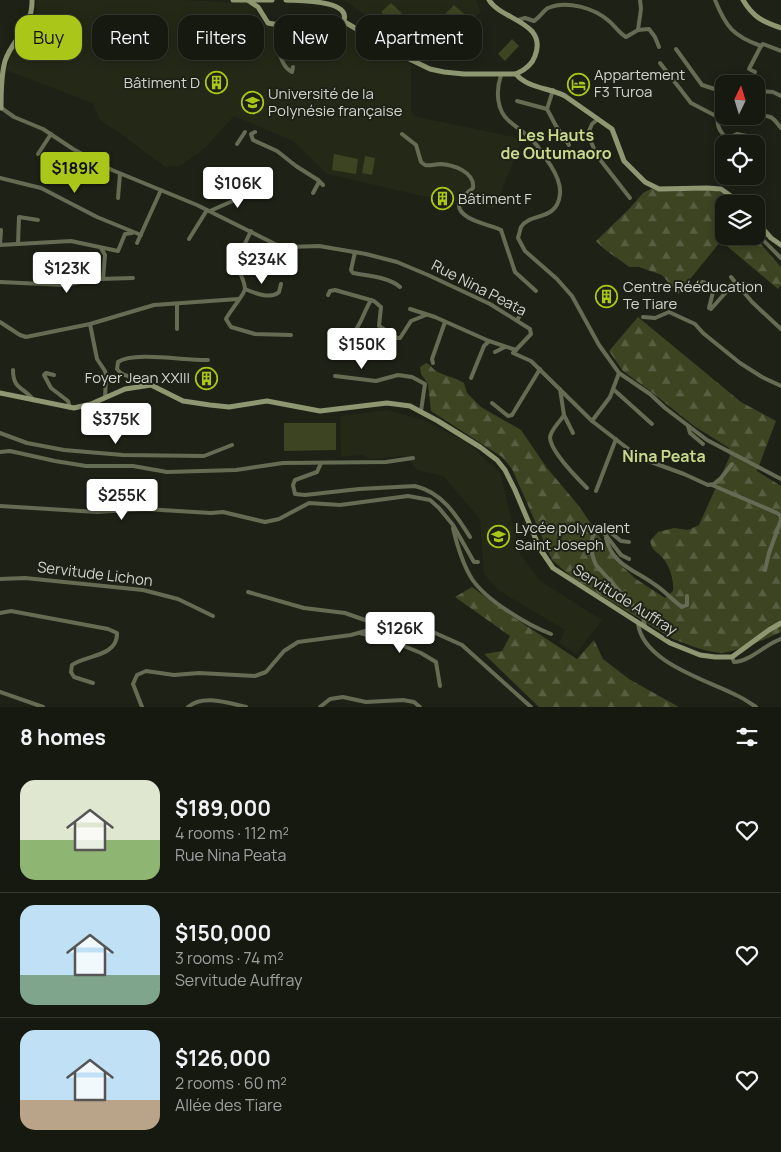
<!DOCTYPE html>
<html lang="en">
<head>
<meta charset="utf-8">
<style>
	:root { --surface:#161910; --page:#1f2219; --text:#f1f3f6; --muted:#9ea09f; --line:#353830; --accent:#aac719 }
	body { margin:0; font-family:Manrope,sans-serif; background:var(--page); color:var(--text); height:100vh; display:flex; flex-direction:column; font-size:19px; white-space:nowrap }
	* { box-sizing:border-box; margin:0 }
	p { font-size:16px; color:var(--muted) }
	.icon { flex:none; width:28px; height:28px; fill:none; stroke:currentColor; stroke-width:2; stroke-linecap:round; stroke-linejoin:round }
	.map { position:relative; height:707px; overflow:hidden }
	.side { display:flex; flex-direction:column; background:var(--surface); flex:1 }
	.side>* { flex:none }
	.banner { position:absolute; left:15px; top:15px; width:500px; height:45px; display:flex; gap:10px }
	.needle { width:32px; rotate:4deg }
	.fabs { position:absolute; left:715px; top:75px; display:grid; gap:10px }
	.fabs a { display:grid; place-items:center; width:50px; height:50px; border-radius:10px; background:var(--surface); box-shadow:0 2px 12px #0003,0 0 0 1px var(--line); font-size:25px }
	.price { position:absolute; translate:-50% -42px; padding:0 11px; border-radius:5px; background:#fff; color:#222; font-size:16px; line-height:32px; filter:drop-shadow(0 1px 2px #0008) }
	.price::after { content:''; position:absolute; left:50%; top:30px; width:15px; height:11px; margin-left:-8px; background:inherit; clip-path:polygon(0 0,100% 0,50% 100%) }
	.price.active { background:var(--accent); color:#111 }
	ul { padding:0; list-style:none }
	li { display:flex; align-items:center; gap:15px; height:125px; padding:0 20px }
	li+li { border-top:1px solid var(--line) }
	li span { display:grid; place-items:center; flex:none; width:140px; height:100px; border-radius:15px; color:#555 }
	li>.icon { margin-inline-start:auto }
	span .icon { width:60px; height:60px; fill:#fffc; stroke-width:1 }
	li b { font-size:21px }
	h2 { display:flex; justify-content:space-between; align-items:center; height:60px; padding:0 20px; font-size:21px }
	.pill { padding:0 18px; border-radius:15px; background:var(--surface); box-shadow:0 2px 12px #0003,0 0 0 1px var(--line); font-size:18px; line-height:45px }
	.pill.active { background:var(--accent); color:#111 }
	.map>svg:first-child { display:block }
	.built { fill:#242817 }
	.grass { fill:#3c4422 }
	.forest { fill:url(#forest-firs) }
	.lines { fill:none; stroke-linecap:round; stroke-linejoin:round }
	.street { stroke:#656c54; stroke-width:4 }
	.secondary { stroke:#8d9771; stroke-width:5 }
	.labels { text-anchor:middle; stroke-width:4; stroke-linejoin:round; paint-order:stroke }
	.poi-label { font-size:15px; fill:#d1d3cc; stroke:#1e2116; text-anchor:start }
	.street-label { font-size:15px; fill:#d1d3cc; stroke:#1e2116 }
	.neighbourhood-label { font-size:16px; font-weight:bold; fill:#c7da8e; stroke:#1e2116 }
</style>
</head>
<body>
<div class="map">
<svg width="781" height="707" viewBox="0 0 781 707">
	<defs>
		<pattern id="forest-firs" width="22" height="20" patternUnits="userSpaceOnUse" patternTransform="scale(1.25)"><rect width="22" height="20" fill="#3c4422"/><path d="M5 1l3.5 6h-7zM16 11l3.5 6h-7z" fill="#575e41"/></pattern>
	</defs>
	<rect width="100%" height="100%" fill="#1e2116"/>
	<!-- built -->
	<g class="built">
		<path d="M 37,0 L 185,0 L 248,3 L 253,5 L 256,9 L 257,20 L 270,27 L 305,25 L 325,30 L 334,30 L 345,23 L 411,64 L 411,108 L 413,116 L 523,139 L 494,208 L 418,195 L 327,174 L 293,141 L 234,116 L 205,148 L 186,162 L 180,166 L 165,167 L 117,131 L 101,121 L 92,103 L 6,70 L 11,54 L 36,17 Z"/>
		<path d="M 344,0 L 476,0 L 481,12 L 436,59 L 392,34 Z"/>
		<path d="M 387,410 L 423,420 L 466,442 L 500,472 L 520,554 L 540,581 L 602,620 L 576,654 L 559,643 L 565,630 L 498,590 L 484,574 L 480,519 L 443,476 L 417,470 L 405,456 L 370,459 L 362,455 L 341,457 L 340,416 Z"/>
	</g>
	<!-- grass -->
	<g class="grass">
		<path d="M 391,3 L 411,22 L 401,32 L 381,12 Z"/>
		<path d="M 454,5 L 471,20 L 438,53 L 423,37 Z"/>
		<path d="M 512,39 L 519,46 L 505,61 L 498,54 Z"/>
		<path d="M 334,154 L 358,159 L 356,174 L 332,170 Z"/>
		<path d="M 365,156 L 375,158 L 372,175 L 362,173 Z"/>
		<path d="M 284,423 L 336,423 L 336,450 L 284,451 Z"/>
	</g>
	<!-- forest -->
	<g class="forest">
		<path d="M 651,189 L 694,191 L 716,190 L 729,197 L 736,204 L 724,204 L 724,236 L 754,236 L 781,267 L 781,285 L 778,289 L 721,241 L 678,294 L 662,275 L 639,267 L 629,267 C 618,258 606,252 596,241 L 630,208 L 643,193 Z"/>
		<path d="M 638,317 L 741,402 L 776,421 L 757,471 L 781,486 L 781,632 C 769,638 735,652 722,653 C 709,653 686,644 673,639 L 574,579 L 552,560 L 512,469 L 502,457 L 431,411 L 428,384 L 421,374 L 420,367 L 426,363 C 431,365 432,368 436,371 C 445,376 455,377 464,383 L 467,393 L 481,407 L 521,430 L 547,468 L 579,506 L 616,561 L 636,579 L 665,598 L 673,591 C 674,580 670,566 662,557 C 655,550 653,552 650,541 L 658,532 L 674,528 L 688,530 L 699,525 L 730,456 L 729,448 L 694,426 L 649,390 L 623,371 L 609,351 Z"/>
		<path d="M 472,587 L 510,615 L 577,659 L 594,640 L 603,659 L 629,679 L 679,707 L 539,707 L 484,654 L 502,651 L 510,636 L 455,597 Z"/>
	</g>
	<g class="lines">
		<!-- street -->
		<g class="street">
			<path d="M 715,0 C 726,27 733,36 761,46 L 763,44 L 781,51"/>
			<path d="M 518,20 L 525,18 L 534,21 C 540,17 543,11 548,8 C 567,0 594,8 609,21 C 615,26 619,33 626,37 L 638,30 L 649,29 L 655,37 L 659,47"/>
			<path d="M 638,30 L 641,9 L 640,0"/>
			<path d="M 676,49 L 702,85 L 724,92"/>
			<path d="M 660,63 L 691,103 L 716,116 L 720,117"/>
			<path d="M 293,67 L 292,72 C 284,68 280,58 279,49 L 281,46 L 300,38 L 314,29 L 314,25"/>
			<path d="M 755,72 L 749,69 L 761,46"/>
			<path d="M 553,90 L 547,109 L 556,126 L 569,145"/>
			<path d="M 756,91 L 773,92 L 781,96"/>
			<path d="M 517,101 L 547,109"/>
			<path d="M 0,107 L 14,117 L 43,129 L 73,149 L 112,170 L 197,205 L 277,245 L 288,247 L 319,246 L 366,254 L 397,262 L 428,275 L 490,304 L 530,329 L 531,334 L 513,353 L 531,361 L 592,421 L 610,397 L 619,373 L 599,345 L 572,296 L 557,279 L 525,251 L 518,238 C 519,235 520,230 521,227 C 530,212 557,222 560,194 C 561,184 556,174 551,166 C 544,156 539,146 530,138 C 524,132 516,127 509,121 C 496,110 496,90 501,75"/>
			<path d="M 756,115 C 772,116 772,116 781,128"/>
			<path d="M 724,116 L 718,119 C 716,130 726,138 734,144"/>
			<path d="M 598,119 L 592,124 L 589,131 L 591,142 L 598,157 L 630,198"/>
			<path d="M 255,132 L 251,134 L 253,140 L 277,151 L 296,166 L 318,180 L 323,185"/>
			<path d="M 402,134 L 416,145 L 421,162 L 425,165 C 430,166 435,164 441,164 C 454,165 475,172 473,188 C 469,192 460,197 459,203 C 456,220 492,225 501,230 L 515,272 L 536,291"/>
			<path d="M 728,138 L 737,134 L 747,136 L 749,138 L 748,144"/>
			<path d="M 237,144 L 245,132"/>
			<path d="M 38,154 L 51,134"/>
			<path d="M 0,178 L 41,188 L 97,217 L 141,235"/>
			<path d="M 313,193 L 319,182 L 318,180"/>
			<path d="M 118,198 L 120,174"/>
			<path d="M 210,211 L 237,199 L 248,184"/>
			<path d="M 760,226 L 760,237 L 781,258"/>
			<path d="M 251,231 L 236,262 C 238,270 245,281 245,289 C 244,295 230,311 226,319 L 231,327 L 255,334 L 291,335"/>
			<path d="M 189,239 L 207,210"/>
			<path d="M 137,243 L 161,190"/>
			<path d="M 18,244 L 19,217 L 38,220"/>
			<path d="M 0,245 L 71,241 L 118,251 L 125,234 L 132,233"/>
			<path d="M 0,245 L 1,230"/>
			<path d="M 101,248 L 105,255 L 103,279"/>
			<path d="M 355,252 L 351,270 L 353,273 C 368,276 389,277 400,287"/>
			<path d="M 731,277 L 752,302 L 781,329"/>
			<path d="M 0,282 L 64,285 L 99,279 L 133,278"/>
			<path d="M 245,289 C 254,293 271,300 279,292 L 281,284"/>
			<path d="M 694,291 L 702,282 L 710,284 L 713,292 L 709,308 L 711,309 L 735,282"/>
			<path d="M 328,295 L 330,291 L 335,290 L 374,301 L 381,307 L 379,326 L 397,338 L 400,338 L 411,321 L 426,315"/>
			<path d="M 410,309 L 435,317 L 489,341 L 516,350"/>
			<path d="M 643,317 L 655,318 L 669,312 L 695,324 L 703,333 L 740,363 L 762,377 L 781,386"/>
			<path d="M 517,320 L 522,313"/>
			<path d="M 0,322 L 20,335 L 26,337 L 90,324 L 154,305 L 238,299"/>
			<path d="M 90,324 L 97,359 L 105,371 L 106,377 L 105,398"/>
			<path d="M 177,329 L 177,304"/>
			<path d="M 347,338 C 360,330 363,313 371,300"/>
			<path d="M 495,352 L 505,347"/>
			<path d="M 433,363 L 432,359 L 445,322"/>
			<path d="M 13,370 C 13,389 23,387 33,399"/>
			<path d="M 619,373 L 650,394 L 665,408 L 707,440 L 781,479"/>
			<path d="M 54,375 L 46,373 L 44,375 L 51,388 L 68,401 L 70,408"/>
			<path d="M 335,376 L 376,381 L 398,375 L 412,377 L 425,384 L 421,411"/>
			<path d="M 471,378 L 484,346 L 489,341"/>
			<path d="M 151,385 C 142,374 125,381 117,369 L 118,362 C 134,351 187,361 208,360"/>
			<path d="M 560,389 L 564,415 L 573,433"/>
			<path d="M 613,389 L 652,424"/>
			<path d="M 492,403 L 508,416 L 512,415 L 540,369"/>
			<path d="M 564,415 C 560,422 550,430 550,438 C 551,452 578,479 587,488"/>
			<path d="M 592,421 L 640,458 L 684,474 L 708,485 L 714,484 L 721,478 L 732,464"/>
			<path d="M 688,426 L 690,433 L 703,444"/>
			<path d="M 0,433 L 27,443 L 64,450 L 123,455 L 204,456 L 232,445"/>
			<path d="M 0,452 L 10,451 L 55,461 L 86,466 L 133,466 L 167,472 L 236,470 L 283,463 L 386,462 L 413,458"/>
			<path d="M 321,463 L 317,472 L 295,480 L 293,485 L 295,494 L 305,495 L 359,489 L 415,486 C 443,493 456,515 470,537"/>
			<path d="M 712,485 L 777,513 L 781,516 L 781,519"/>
			<path d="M 596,491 L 616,439"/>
			<path d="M 0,506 L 97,512 L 145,509 L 211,513 L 223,512 L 265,522 L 279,519 L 309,503 L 340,505 L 408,496 L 430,500 L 439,508 L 453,525 L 474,562 L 478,562"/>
			<path d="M 453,528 C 457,545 462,563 472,579 C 486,600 527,625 551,634"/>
			<path d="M 601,529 L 621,555 L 629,559"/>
			<path d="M 606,538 C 612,565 635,570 654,584 C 664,590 672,600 682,607 L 687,605 L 687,596"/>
			<path d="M 629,542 L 621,541 L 605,528 L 597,530 C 588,540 591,554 596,565 L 643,617 L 645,627"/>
			<path d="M 765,570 L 769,553 L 781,520"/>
			<path d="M 0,579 L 25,578 L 143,590 L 178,599 L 213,616"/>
			<path d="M 248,592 L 304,608 L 345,613 L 382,626"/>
			<path d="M 0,613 L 11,611 L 108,629 L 117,633 C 118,657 85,655 72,665 L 71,672 L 74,677 L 93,683"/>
			<path d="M 638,623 C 642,662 707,680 736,695 C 743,698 750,703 756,707"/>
			<path d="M 360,633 L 399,644 L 421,653 L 436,662 L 440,686"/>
			<path d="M 732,657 L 734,662 C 749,662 766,644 781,639"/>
			<path d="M 0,692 L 43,707"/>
			<path d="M 142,707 L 133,684 L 137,675 L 146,671 L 174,675 L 199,673 L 255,676 L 266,672 L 284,651 L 298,642 L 351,635 L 387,625 L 405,624 L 424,628 L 462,645 L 531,707"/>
			<path d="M 188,707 C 203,694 228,703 246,707"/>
			<path d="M 320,707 L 330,699 L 343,697 L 366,702 L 403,700 L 414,702 L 420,707"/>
		</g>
		<!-- secondary -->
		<g class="secondary">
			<path d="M 233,0 L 272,0"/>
			<path d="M 743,0 C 753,17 763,22 781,28"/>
			<path d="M 249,1 L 258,7 L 268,23 C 282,27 299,23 314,25 C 320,26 330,30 336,27 C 340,26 343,23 344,20 C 350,0 300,1 286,0"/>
			<path d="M 343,21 L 401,55 L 430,69 L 444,72 L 464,74 L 516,74 C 525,70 532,65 535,56 C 548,22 501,20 489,0"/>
			<path d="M 516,74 C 527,88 550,88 565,96 L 612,129 L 624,161 L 645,182 L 659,189 L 707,188 L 721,189 L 742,204"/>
			<path d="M 1,108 C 1,93 1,75 5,61 C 13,38 33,27 32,0"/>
			<path d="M 756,221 L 771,238 L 781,245"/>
			<path d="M 0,393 L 74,408 L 91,404 L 125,389 L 151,385 L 183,401 L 210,405 L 229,407 L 267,401 L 320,411 L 387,403 L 410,406 L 438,421 L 480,447 L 497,460 L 505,470 L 515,490 L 540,549 L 553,568 L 670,643 L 700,655 L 715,657 L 732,657 L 769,630 L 781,623"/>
		</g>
	</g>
	<!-- icons -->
	<defs>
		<symbol id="building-ring" viewBox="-11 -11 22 22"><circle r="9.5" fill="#1e2116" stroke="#aac719" stroke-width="1.5"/><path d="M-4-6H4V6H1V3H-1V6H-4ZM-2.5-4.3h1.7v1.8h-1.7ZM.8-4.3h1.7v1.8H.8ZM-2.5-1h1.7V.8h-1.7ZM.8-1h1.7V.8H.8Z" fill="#aac719"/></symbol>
		<symbol id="hotel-ring" viewBox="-11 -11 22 22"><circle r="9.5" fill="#1e2116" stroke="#aac719" stroke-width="1.5"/><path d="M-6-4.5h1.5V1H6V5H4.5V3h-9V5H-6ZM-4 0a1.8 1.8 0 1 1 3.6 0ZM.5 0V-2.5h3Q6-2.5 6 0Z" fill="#aac719"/></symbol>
		<symbol id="university-ring" viewBox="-11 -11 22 22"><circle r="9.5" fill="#1e2116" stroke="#aac719" stroke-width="1.5"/><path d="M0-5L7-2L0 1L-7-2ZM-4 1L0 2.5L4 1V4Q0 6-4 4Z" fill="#aac719"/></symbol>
		<symbol id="school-ring" viewBox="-11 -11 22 22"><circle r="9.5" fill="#1e2116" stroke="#aac719" stroke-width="1.5"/><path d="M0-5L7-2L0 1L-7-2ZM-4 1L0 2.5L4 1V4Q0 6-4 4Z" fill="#aac719"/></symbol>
	</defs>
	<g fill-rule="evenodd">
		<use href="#building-ring" x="204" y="70" width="25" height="25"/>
		<use href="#hotel-ring" x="566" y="72" width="25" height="25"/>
		<use href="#university-ring" x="240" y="90" width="25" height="25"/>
		<use href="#building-ring" x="430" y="186" width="25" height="25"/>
		<use href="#building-ring" x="594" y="284" width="25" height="25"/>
		<use href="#building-ring" x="194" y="366" width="25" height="25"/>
		<use href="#school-ring" x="486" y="524" width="25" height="25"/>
	</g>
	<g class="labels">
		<!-- poi labels -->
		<g class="poi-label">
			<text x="594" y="80">Appartement<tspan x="594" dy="17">F3 Turoa</tspan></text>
			<text x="200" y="88" text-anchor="end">Bâtiment D</text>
			<text x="268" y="99">Université de la<tspan x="268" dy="17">Polynésie française</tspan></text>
			<text x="458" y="204">Bâtiment F</text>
			<text x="623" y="292">Centre Rééducation<tspan x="623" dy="17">Te Tiare</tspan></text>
			<text x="190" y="383" text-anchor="end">Foyer Jean XXIII</text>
			<text x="515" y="533">Lycée polyvalent<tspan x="515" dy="17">Saint Joseph</tspan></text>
		</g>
		<!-- street labels -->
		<g class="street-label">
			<text transform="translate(479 288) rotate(27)" y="5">Rue Nina Peata</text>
			<text transform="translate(95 574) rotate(7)" y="5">Servitude Lichon</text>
			<text transform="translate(625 600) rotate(32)" y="5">Servitude Auffray</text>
		</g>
		<!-- neighbourhood labels -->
		<g class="neighbourhood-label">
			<text x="556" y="141">Les Hauts<tspan x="556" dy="18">de Outumaoro</tspan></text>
			<text x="664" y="462">Nina Peata</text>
		</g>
	</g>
</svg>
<div class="fabs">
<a><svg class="needle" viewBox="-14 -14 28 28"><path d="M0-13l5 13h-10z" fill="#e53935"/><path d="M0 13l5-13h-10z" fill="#9ea09f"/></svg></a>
<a><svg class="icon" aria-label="locate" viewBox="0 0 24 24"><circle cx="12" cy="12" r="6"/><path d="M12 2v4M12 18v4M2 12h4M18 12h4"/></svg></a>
<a><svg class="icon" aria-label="layers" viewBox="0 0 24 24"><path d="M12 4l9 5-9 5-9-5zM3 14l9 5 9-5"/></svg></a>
</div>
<b class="price active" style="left:75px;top:194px">$189K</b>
<b class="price" style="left:238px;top:209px">$106K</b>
<b class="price" style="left:262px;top:285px">$234K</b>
<b class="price" style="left:67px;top:294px">$123K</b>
<b class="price" style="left:362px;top:370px">$150K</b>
<b class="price" style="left:116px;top:445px">$375K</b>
<b class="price" style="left:122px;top:521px">$255K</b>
<b class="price" style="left:400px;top:654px">$126K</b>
<div class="banner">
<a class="pill active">Buy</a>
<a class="pill">Rent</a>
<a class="pill">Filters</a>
<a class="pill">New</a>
<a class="pill">Apartment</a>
</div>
</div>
<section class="side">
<h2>8 homes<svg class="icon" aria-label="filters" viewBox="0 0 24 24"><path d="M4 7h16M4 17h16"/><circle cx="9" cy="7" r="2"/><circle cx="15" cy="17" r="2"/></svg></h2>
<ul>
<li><span style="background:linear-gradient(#dfe7d0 60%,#8fb573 0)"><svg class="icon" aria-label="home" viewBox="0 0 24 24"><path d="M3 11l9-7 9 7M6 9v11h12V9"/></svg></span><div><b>$189,000</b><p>4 rooms · 112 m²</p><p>Rue Nina Peata</p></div><svg class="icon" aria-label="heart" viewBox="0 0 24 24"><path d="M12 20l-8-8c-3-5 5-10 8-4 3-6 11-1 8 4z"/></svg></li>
<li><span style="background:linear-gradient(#bfe0f5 70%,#7fa58c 0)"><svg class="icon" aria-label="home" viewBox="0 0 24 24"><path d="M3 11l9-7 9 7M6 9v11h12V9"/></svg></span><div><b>$150,000</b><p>3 rooms · 74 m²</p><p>Servitude Auffray</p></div><svg class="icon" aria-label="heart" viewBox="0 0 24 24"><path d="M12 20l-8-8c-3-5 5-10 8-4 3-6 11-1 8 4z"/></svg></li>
<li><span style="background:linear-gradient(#bfe0f5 70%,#b9a48a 0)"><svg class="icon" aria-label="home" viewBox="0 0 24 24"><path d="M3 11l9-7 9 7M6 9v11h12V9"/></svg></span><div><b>$126,000</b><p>2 rooms · 60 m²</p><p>Allée des Tiare</p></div><svg class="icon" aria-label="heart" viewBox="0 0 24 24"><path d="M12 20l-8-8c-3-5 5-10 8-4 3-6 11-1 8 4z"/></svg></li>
</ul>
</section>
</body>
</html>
